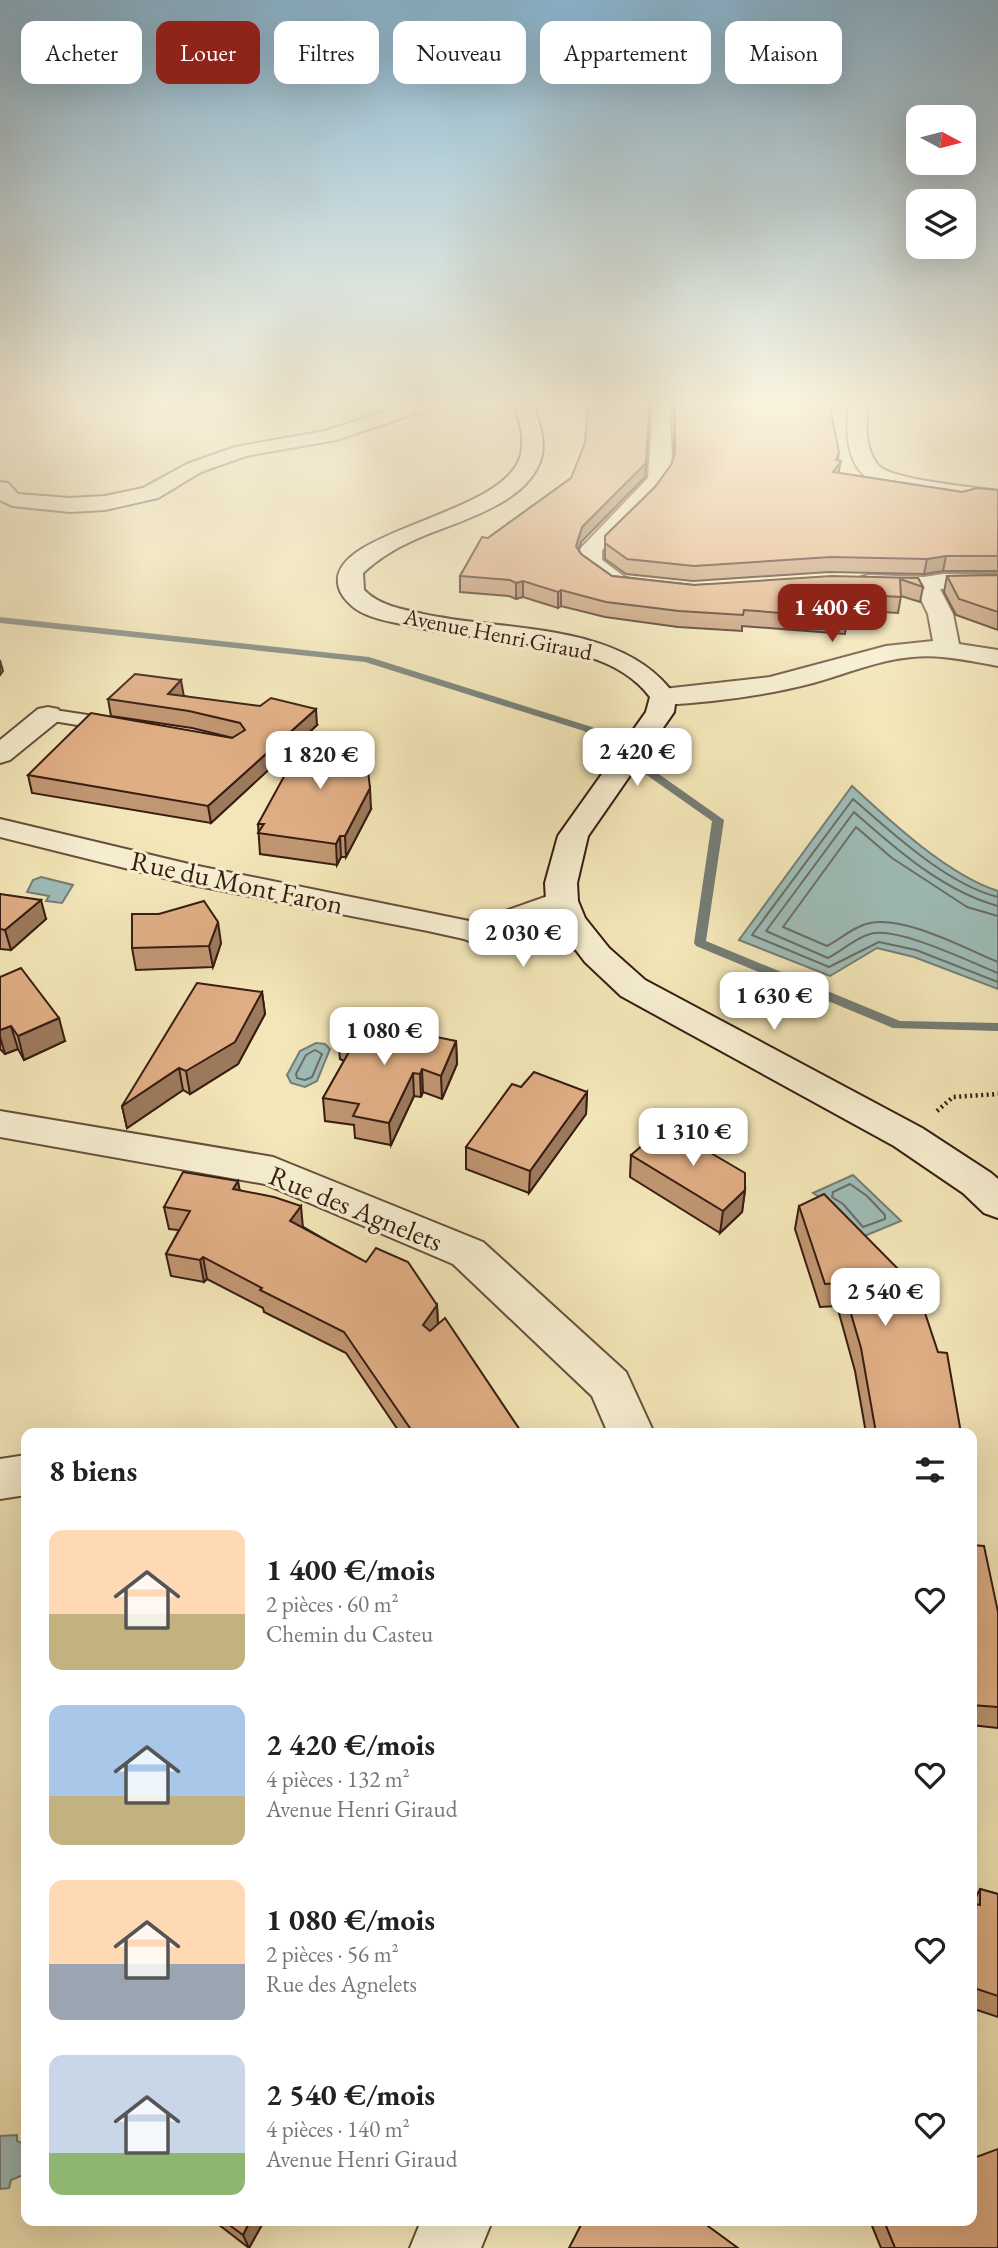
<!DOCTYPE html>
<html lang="fr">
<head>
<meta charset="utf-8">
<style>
	:root { --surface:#fff; --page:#f2f2f2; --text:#222; --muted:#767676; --accent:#8f2418 }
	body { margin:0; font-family:"EB Garamond",serif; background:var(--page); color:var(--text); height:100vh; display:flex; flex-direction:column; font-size:26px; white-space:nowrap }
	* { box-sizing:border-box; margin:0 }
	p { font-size:23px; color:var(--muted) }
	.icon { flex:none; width:38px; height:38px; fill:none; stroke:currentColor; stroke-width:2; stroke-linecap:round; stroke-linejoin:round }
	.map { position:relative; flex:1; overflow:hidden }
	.side { position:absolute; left:21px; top:1428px; width:956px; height:798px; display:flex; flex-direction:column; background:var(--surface); border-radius:14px; box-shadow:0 7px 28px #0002 }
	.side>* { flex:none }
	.top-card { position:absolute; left:21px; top:21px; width:957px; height:63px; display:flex; gap:14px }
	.needle { width:46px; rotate:97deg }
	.controls { position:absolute; left:906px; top:105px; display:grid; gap:14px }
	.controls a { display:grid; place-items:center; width:70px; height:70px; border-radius:14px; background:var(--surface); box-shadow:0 7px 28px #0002; font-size:35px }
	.price { position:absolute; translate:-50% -60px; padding:0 16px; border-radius:14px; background:#fff; color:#222; font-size:23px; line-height:46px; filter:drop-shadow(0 2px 4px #0008) }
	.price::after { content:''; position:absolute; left:50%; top:42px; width:21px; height:16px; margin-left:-10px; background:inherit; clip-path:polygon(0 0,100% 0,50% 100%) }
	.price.active { background:var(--accent); color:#fff }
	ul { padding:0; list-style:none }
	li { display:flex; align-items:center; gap:21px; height:175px; padding:0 28px }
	li span { display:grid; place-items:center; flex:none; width:196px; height:140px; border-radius:14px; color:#555 }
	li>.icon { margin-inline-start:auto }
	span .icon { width:84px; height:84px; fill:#fffc; stroke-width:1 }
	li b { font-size:30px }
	h2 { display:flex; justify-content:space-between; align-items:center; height:84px; padding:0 28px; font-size:30px }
	.pill { padding:0 24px; border-radius:14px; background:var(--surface); box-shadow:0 7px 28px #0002; font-size:24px; line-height:63px }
	.pill.active { background:var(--accent); color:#fff }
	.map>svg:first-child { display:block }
	.water { fill:#9ebdb8; stroke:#757d76; stroke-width:2 }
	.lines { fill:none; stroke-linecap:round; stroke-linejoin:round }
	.shore { stroke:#6b6d65; stroke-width:2 }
	.stream { fill:#757d76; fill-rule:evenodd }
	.lane-casing { stroke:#674f3c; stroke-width:4 }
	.street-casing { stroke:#674f3c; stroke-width:4 }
	.secondary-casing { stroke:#381d12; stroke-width:4 }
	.path { stroke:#381d12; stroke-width:4.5; stroke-dasharray:2 3.5; stroke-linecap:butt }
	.lane { fill:#f7efd1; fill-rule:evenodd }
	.street { fill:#f7efd1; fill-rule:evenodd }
	.secondary { fill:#f7efd1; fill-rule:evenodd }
	.wall { fill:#c19672; stroke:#381d12; stroke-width:2 }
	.shaded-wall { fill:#9d7a5d; stroke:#381d12; stroke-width:2 }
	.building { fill:#e0ae85; stroke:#381d12; stroke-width:2 }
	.labels { text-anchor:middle; stroke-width:6; stroke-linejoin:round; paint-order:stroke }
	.far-street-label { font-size:23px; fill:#381d12; stroke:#f7efd1 }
	.street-label { font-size:28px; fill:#381d12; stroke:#f7efd1 }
</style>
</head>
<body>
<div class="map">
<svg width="998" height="2248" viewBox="0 0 998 2248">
	<rect width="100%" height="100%" fill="#f3e6b8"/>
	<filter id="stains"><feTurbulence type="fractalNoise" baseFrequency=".00286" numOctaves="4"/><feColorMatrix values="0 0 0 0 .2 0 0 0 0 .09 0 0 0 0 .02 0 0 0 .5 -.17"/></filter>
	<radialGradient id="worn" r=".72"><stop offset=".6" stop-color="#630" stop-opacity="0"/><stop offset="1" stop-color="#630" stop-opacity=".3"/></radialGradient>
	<!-- water -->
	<g class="water">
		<path d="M 852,786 C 891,822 948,875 998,891 L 998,989 L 914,957 L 877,948 L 830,976 L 739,940 Z"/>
		<path d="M 41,877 L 73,885 L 62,903 L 46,901 L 49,896 L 27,892 L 33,880 Z"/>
		<path d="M 316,1043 L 325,1044 L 330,1049 L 317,1081 L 305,1087 L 291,1083 L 287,1075 L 300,1051 Z"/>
		<path d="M 853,1175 L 901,1221 L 862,1237 L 838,1209 L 813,1193 Z"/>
		<path d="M 17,2135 L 17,2141 L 26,2145 L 23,2175 L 11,2180 L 9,2188 L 0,2189 L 0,2136 Z"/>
	</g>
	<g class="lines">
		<!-- shore -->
		<g class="shore">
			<path d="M 998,897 C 948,885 892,833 853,799 L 752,935 L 829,967 L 879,942 L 916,950 L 998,982"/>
			<path d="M 998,906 C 943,891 896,849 854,812 L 766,931 L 828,958 C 842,951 855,938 870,934 C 897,926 970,962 998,973"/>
			<path d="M 998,916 L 967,907 L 892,858 L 856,827 L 783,927 L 827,946 C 841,939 854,926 870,923 C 906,916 964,948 998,962"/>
			<path d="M 315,1050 L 322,1054 L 312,1077 L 305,1080 L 297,1078 L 296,1074 L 306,1055 Z"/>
			<path d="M 850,1184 L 867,1196 L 885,1215 L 885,1219 L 863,1227 L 843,1204 L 832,1197 L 833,1192 Z"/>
		</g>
		<!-- stream -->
		<path class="stream" d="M 0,617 L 369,657 L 592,727 L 724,820 L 706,941 L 900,1021 L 998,1023 L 998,1031 L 893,1028 L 696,946 L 694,943 L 712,821 L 584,731 L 365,662 L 0,623 Z"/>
		<defs>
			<path id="lane" d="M 48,709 L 120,720 L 129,726 L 120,732 L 41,719 L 39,715 Z"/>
			<g id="street">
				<path d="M 411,402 L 440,402 L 438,406 L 336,440 L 246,456 L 201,472 L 158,498 L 105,510 L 70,512 L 12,506 L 0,500 L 0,482 L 8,483 L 18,494 L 70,498 L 105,496 L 143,488 L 187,464 L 235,447 L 325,431 Z"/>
				<path d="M 653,402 L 672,402 C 667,424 674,446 671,467 C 667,494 621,531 602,550 L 602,560 L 626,578 L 642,581 L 646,586 L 642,591 C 617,597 601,581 582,567 L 578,562 L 580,549 L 648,478 Z"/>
				<path d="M 849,402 L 868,402 C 866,422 864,448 878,465 C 890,480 975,487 998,491 L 998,503 C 970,499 882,493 864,475 C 845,458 846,426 849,402 Z"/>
				<path d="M 943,574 L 998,574 L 998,588 L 940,589 L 953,614 L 959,644 L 998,650 L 998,666 C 970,661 941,654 912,657 C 878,660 846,674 813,683 C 764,696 714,702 663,705 L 653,703 L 650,697 L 653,691 L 663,689 L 770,677 L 886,646 L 933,641 L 928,614 L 917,591 L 861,587 L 857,582 L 861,577 L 869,575 L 924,577 Z"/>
				<path d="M 48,707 L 58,709 L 62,715 L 58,721 L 10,760 L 0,763 L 0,740 L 38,709 Z"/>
				<path d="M 0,819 L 193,865 L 474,922 L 562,891 L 573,894 L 578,901 L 573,908 L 506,933 L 583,929 L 595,932 L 600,939 L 595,946 L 583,949 L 499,953 L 464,939 L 428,931 L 193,885 L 0,837 Z"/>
				<path d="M 0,1111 L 273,1157 L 483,1242 L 626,1372 L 654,1433 L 608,1433 L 592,1396 L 453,1264 L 265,1184 L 0,1137 Z"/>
				<path d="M 26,1455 L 26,1495 L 0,1499 L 0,1459 Z"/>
				<path d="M 421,2221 L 492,2221 L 481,2248 L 410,2248 Z"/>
			</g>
			<path id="secondary" d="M 514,402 L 533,402 C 538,419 545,437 542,455 C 530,506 452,522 412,541 C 394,549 377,560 363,573 L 364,590 C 380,606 402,609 423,614 C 504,632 625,621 676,697 L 674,712 L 588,836 L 577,883 L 578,901 L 585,918 L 609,948 L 645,980 L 922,1128 L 991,1173 L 998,1179 L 998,1218 L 984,1213 L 963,1193 L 894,1146 L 621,996 L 585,962 L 553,920 L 546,901 L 545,883 L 558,836 L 646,712 L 650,697 C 635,677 612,664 589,657 C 529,639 466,639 406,625 C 392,622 378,620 365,614 C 353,609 339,596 338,583 C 332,529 508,515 521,454 C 525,436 519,419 514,402 Z"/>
		</defs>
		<!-- lane casing -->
		<use href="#lane" class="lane-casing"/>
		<!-- street casing -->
		<use href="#street" class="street-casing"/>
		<!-- secondary casing -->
		<use href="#secondary" class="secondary-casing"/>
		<!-- path -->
		<path class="path" d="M 937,1111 L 953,1097 L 998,1094"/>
		<!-- lane -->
		<use href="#lane" class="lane"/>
		<!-- street -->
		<use href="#street" class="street"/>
		<!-- secondary -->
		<use href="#secondary" class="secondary"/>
	</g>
	<!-- wall -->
	<g class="wall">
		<path d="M 650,402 L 645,477 L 581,542 L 579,550 L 581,554 L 612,576 L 694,585 L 918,578 L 923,587 L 920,602 L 901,596 L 898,613 L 832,609 L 847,618 L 845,634 L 742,626 L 742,631 L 678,627 L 605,617 L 561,606 L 558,608 L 523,597 L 516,599 L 509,596 L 460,592 L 460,576 L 488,538 L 571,478 Z"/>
		<path d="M 674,402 L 829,402 L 838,461 L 839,473 L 962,492 L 998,490 L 998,571 L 943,571 L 924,574 L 829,572 L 693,581 L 626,574 L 605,559 L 605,536 L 655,487 L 671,465 L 674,456 Z"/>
		<path d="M 998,575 L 998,630 L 956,615 L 944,592 L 947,576 Z"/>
		<path d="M 184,696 L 317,725 L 211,823 L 32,793 L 28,775 L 233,738 L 192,728 L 111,716 L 108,699 Z"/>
		<path d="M 371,809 L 346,857 L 341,857 L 337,865 L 260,854 L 258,824 Z"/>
		<path d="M 0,894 L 46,919 L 11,950 L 0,949 Z"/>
		<path d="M 159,914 L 221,943 L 213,967 L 136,970 L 132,948 Z"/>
		<path d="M 0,977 L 65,1041 L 24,1060 L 18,1049 L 5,1054 L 0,1049 Z"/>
		<path d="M 262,992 L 265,1014 L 238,1064 L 190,1094 L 183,1090 L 127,1128 L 122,1106 Z"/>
		<path d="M 338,1037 L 456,1041 L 457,1064 L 442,1099 L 423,1092 L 421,1097 L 414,1096 L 391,1145 L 355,1138 L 354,1125 L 325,1121 L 323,1098 L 344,1061 L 340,1059 Z"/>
		<path d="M 521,1087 L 587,1092 L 586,1114 L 529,1193 L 466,1169 L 466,1147 Z"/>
		<path d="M 631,1155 L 745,1190 L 742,1212 L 720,1233 L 630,1177 Z"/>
		<path d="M 240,1190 L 437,1305 L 438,1324 L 522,1433 L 400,1433 L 346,1353 L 264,1312 L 263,1308 L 207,1279 L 204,1282 L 171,1276 L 166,1254 L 179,1230 L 169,1229 L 164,1207 Z"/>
		<path d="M 799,1206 L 912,1298 L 961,1433 L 866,1433 L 855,1371 L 837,1306 L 820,1307 L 795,1229 Z"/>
		<path d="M 971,1545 L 998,1612 L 998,1728 L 971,1725 Z"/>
		<path d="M 980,1889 L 998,1894 L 998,2017 L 971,2008 L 971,1903 L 973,1903 Z"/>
		<path d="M 214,2221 L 264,2221 L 249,2248 Z"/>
		<path d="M 870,2221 L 971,2221 L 998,2248 L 881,2248 Z"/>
	</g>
	<!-- shaded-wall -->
	<g class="shaded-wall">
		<path d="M 839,452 L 837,466 L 841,461 L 838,475 L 831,487 L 836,460 Z"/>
		<path d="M 646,463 L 645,477 L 581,542 L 575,561 L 576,546 L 582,527 Z"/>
		<path d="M 946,556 L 943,571 L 924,574 L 927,559 Z"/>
		<path d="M 523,581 L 523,597 L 516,599 L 516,583 Z"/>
		<path d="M 561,590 L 561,606 L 558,608 L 558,592 Z"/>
		<path d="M 0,660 L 3,671 L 0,675 Z"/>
		<path d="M 181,680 L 184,697 L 168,694 Z"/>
		<path d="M 316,709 L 317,725 L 211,823 L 208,806 Z"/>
		<path d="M 370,788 L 371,809 L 346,857 L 345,836 Z"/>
		<path d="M 340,836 L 341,857 L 337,865 L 336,844 Z"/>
		<path d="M 41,900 L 46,919 L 11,950 L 5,930 Z"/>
		<path d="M 218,922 L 221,943 L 213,967 L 209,946 Z"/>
		<path d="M 262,992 L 265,1014 L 238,1064 L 190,1094 L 186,1071 Z"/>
		<path d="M 59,1018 L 65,1041 L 24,1060 L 18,1036 Z"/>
		<path d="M 11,1026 L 18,1049 L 5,1054 L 0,1037 L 0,1030 Z"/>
		<path d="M 456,1041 L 457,1064 L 442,1099 L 441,1076 Z"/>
		<path d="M 179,1068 L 183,1090 L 127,1128 L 122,1106 Z"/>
		<path d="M 422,1069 L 423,1092 L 421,1097 L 420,1074 Z"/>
		<path d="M 413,1073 L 414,1096 L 391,1145 L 389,1123 Z"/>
		<path d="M 587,1092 L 586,1114 L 529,1193 L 530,1171 Z"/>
		<path d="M 238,1181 L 242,1203 L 233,1189 Z"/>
		<path d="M 745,1190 L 742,1212 L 720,1233 L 723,1211 Z"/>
		<path d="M 301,1206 L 303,1228 L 290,1221 Z"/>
		<path d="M 203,1257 L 207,1279 L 204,1282 L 200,1260 Z"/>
		<path d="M 437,1305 L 438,1327 L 424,1347 L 423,1325 Z"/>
		<path d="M 250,2221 L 264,2221 L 249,2248 L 243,2235 Z"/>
	</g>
	<!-- building -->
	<g class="building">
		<path d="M 588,402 L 650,402 L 646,463 L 582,527 L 576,546 L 581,554 L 612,576 L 694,585 L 831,576 L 918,578 L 923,587 L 900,579 L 901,597 L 803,592 L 847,618 L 744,610 L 743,615 L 679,611 L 606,602 L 561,590 L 558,592 L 523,581 L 516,583 L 510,580 L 460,576 L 482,537 L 488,538 L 571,478 L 585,443 Z"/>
		<path d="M 675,402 L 829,402 L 839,452 L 836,460 L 841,461 L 833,472 L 962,492 L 977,488 L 998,490 L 998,556 L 946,556 L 927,559 L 831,557 L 694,566 L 627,559 L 605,543 L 605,536 L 655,487 L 671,465 L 675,453 Z"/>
		<path d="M 998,575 L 998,612 L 959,599 L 947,576 Z"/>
		<path d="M 135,674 L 181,680 L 168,694 L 260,706 L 271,698 L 316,709 L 208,806 L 28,775 L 91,713 L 232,738 L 245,730 L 240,723 L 189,711 L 108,699 Z"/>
		<path d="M 364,737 L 370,788 L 345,836 L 340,836 L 336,844 L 258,833 L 264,824 L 258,824 L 304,740 Z"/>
		<path d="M 0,894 L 41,900 L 5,930 L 0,929 Z"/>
		<path d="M 204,901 L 218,922 L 209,946 L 132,948 L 132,914 L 159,914 Z"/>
		<path d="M 21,968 L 59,1018 L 18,1036 L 11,1026 L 0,1030 L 0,977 Z"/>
		<path d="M 197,983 L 262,992 L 235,1042 L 186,1071 L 179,1068 L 122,1106 Z"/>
		<path d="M 344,1018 L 456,1041 L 441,1076 L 422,1069 L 420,1074 L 413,1073 L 389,1123 L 353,1116 L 359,1104 L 323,1098 L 354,1043 L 338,1037 Z"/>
		<path d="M 534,1072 L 587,1092 L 530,1171 L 466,1147 L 512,1084 L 521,1087 Z"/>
		<path d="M 665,1126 L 745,1173 L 745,1190 L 723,1211 L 631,1155 Z"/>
		<path d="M 183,1172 L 238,1181 L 233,1189 L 274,1197 L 301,1206 L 290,1221 L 366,1262 L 376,1248 L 408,1262 L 437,1305 L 423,1325 L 430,1331 L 445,1318 L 522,1433 L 416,1433 L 414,1430 L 412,1431 L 344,1332 L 260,1290 L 262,1288 L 203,1257 L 200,1260 L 166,1254 L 190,1211 L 164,1207 Z"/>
		<path d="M 824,1194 L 905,1276 L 912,1298 L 920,1298 L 938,1352 L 947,1353 L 961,1433 L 876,1433 L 861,1348 L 842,1283 L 825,1284 L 799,1206 Z"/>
		<path d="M 971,1545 L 984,1546 L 998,1612 L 998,1707 L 971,1705 Z"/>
		<path d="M 980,1889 L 998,1894 L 998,1996 L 971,1987 L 971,1903 L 980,1905 Z"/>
		<path d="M 998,2149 L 998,2248 L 895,2248 L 884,2221 L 971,2221 L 971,2159 Z"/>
		<path d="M 224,2221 L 250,2221 L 243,2235 Z"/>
		<path d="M 583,2221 L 701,2221 L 738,2248 L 569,2248 Z"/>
	</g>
	<!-- sky -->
	<linearGradient id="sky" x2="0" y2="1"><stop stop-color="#8ab8d5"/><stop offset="0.56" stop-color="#faf4df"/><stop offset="1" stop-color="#faf4df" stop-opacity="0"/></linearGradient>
	<rect width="998" height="717" fill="url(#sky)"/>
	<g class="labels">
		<!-- far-street labels -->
		<g class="far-street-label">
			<text transform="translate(498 634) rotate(11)" y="8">Avenue Henri Giraud</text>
		</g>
		<!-- street labels -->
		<g class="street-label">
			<text transform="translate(237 882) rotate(12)" y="10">Rue du Mont Faron</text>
			<text transform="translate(356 1208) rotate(22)" y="10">Rue des Agnelets</text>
		</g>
	</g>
	<rect width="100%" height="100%" filter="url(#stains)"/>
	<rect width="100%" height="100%" fill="url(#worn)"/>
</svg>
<div class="controls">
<a><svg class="needle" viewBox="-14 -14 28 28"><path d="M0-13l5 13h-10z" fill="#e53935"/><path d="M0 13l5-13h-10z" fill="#767676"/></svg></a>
<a><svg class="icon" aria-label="layers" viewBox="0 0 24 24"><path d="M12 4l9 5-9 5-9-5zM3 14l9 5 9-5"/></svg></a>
</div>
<b class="price active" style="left:832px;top:644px">1 400 €</b>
<b class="price" style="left:637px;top:788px">2 420 €</b>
<b class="price" style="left:320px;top:791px">1 820 €</b>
<b class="price" style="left:523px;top:969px">2 030 €</b>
<b class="price" style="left:774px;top:1032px">1 630 €</b>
<b class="price" style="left:384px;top:1067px">1 080 €</b>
<b class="price" style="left:693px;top:1168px">1 310 €</b>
<b class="price" style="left:885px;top:1328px">2 540 €</b>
<div class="top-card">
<a class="pill">Acheter</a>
<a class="pill active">Louer</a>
<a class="pill">Filtres</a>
<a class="pill">Nouveau</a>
<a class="pill">Appartement</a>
<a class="pill">Maison</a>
</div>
<section class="side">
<h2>8 biens<svg class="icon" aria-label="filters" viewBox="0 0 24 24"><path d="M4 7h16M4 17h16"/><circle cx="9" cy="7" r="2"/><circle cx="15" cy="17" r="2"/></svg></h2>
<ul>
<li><span style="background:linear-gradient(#ffd9b3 60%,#c2b280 0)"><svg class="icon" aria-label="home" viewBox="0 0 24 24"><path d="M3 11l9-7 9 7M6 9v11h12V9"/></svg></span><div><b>1 400 €/mois</b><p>2 pièces · 60 m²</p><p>Chemin du Casteu</p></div><svg class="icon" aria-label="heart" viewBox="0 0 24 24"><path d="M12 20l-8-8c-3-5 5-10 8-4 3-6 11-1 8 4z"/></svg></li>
<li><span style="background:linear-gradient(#a9c7e8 65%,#c2b280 0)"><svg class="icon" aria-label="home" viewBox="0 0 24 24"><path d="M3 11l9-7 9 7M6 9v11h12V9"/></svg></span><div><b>2 420 €/mois</b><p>4 pièces · 132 m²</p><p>Avenue Henri Giraud</p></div><svg class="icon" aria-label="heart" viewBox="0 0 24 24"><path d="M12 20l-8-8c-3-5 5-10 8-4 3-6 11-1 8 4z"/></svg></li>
<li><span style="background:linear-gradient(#ffd9b3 60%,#9aa5b1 0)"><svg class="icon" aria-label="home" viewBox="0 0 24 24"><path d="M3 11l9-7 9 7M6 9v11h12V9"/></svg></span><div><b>1 080 €/mois</b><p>2 pièces · 56 m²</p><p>Rue des Agnelets</p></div><svg class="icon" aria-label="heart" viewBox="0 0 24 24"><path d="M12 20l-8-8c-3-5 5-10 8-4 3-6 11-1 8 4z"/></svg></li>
<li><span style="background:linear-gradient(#c9d6e8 70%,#8fb573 0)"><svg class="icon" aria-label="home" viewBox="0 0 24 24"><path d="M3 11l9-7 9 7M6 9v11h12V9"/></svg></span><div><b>2 540 €/mois</b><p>4 pièces · 140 m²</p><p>Avenue Henri Giraud</p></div><svg class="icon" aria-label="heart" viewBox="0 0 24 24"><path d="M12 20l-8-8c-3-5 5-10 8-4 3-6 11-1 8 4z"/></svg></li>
</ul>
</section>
</div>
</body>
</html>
